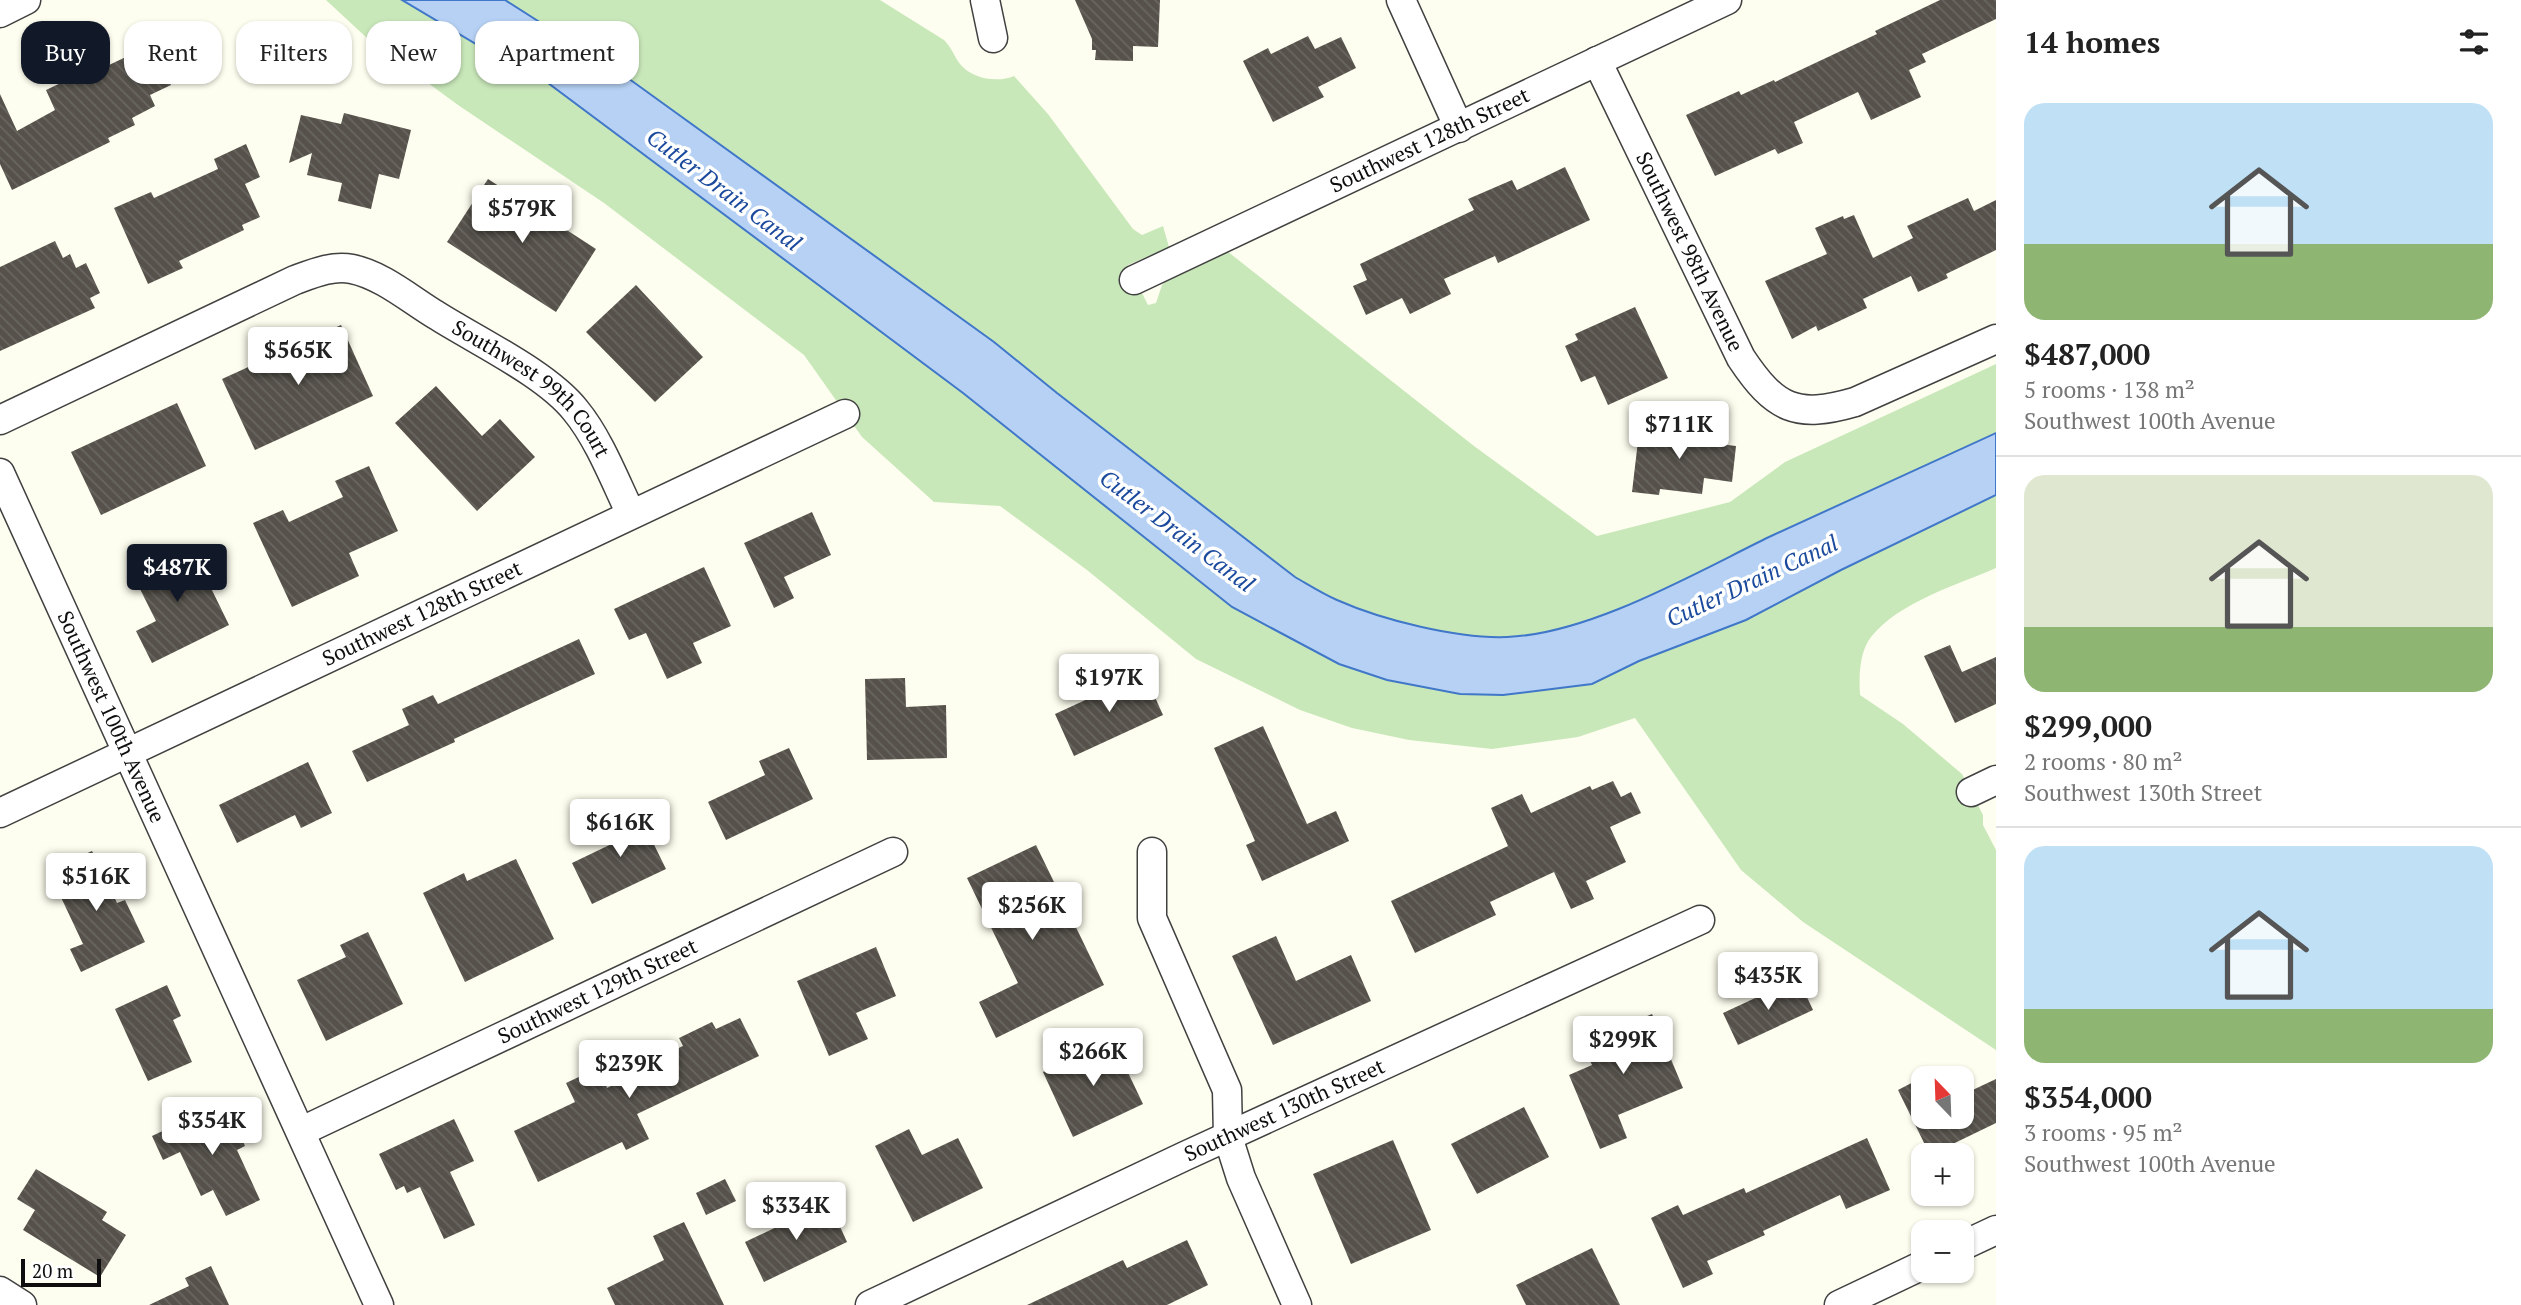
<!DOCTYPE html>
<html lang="en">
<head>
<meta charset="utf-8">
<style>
	:root { --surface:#fff; --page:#f6f6f6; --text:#222; --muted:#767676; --line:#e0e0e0; --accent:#111827 }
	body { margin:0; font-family:"PT Serif",serif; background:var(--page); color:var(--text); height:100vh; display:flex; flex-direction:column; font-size:26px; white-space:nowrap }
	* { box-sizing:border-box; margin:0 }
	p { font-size:23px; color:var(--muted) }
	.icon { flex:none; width:38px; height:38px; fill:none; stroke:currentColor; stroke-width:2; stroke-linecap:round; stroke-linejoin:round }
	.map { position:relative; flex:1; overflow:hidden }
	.details { display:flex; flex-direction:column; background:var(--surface); width:525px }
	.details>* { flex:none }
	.hud { position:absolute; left:21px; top:21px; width:665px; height:63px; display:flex; gap:14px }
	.needle { width:46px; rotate:337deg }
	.fabs { position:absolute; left:1911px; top:1066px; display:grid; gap:14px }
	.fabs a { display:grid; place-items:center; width:63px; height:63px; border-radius:14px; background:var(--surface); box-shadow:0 2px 5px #0004; font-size:35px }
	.scale { position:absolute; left:21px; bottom:18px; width:80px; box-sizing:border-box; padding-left:7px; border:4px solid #0e0e0e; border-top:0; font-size:19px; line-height:24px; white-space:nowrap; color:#0e0e0e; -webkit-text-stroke:5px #fff; paint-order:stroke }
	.price { position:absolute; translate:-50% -60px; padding:0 16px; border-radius:7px; background:#fff; color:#222; font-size:23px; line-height:46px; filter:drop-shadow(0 2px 4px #0008) }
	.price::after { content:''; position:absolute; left:50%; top:42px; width:21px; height:16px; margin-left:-10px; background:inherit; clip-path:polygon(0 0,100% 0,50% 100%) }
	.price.selected { background:var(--accent); color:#fff }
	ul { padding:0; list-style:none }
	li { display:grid; align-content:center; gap:14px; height:371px; padding:0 28px }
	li+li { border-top:2px solid var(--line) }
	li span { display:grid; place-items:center; height:217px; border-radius:21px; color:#555 }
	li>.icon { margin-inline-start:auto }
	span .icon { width:126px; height:126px; fill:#fffc; stroke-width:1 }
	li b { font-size:30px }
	h2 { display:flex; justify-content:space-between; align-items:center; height:84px; padding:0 28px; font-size:30px }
	.chip { padding:0 24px; border-radius:21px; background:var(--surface); box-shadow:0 2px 5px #0004; font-size:24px; line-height:63px }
	.chip.selected { background:var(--accent); color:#fff }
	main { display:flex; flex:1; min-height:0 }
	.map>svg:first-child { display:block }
	.grass { fill:#c9e8ba }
	.water { fill:#b6d1f4; stroke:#4077c8; stroke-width:2 }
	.building { fill:url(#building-back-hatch) }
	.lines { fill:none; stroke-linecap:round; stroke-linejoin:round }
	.street-casing { stroke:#414141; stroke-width:31 }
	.street { stroke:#fff; stroke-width:28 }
	.labels { text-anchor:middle; stroke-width:7; stroke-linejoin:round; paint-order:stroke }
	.street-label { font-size:21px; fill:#0e0e0e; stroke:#fff }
	.water-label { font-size:23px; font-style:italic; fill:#1b4a9c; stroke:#fff }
</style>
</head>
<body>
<main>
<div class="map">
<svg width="1996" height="1305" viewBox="0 0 1996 1305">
	<defs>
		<pattern id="building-back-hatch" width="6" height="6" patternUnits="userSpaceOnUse" patternTransform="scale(1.75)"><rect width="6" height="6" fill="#56524b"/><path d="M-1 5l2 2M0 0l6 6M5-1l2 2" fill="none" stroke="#696661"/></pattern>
	</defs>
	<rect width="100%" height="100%" fill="#fefef0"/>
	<!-- grass -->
	<g class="grass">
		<path d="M 326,0 L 402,0 L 526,74 L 530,69 L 544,78 L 544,80 L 963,393 L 1280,633 L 1339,664 L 1387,680 L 1460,694 L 1503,695 L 1592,684 L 1639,661 L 1746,620 L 1841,570 L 1996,495 L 1996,568 C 1957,585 1899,602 1871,637 C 1859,653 1859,676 1860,695 L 1903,724 L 1962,774 L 1983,815 L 1983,825 L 1996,850 L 1996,1050 L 1803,922 L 1741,870 L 1635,718 L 1578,737 L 1492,749 L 1409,740 L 1352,728 L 1300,710 L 1196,659 L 1087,570 L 1000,506 L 934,502 L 862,437 L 804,355 L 604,203 L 458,105 L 368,39 Z"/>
		<path d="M 505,0 L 880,0 L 944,40 C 952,48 954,56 960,64 C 972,79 998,83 1014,76 L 1048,114 L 1133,229 L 1142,235 L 1163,226 L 1169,247 L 1128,265 L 1148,305 L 1156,303 L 1162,285 L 1166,281 L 1227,251 L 1474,446 L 1597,536 L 1730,502 L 1785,462 L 1996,364 L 1996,433 C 1920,468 1844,502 1769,537 C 1695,573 1590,634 1507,637 C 1458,639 1383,620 1337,600 C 1323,594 1309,585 1295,577 L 1057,393 L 994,342 L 632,81 Z"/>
	</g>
	<!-- water -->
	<path class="water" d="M 402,0 L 505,0 L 632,81 L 994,342 L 1057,393 L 1295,577 C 1309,585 1323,594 1337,600 C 1382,620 1458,639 1507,637 C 1590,634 1695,573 1769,537 C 1844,502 1920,468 1996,433 L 1996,495 L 1841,570 L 1746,620 L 1639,661 L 1592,684 L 1503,695 L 1460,694 L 1387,680 L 1339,664 L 1232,607 L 963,393 L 544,80 L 544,78 L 531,70 L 526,74 Z"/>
	<!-- building -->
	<g class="building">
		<path d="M 1075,0 L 1160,0 L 1158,47 L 1133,46 L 1133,61 L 1095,60 L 1096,50 L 1092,50 L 1092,39 Z"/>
		<path d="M 1940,0 L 1996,0 L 1996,19 L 1922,54 L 1926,62 L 1909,70 L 1921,97 L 1871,120 L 1858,92 L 1794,122 L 1803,143 L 1778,154 L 1775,149 L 1715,176 L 1686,115 L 1739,91 L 1741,95 L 1774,80 L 1775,82 L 1877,34 L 1875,31 Z"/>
		<path d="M 1308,36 L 1315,49 L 1341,37 L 1356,68 L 1318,87 L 1324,97 L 1273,122 L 1243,61 L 1268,48 L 1271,54 Z"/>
		<path d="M 151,45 L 171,85 L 150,95 L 155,106 L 132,118 L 135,125 L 108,138 L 110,142 L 12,190 L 0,164 L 0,94 L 17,131 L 55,110 L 46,90 L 107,61 L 109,65 Z"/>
		<path d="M 344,113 L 411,130 L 399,179 L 379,174 L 371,209 L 338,201 L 342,183 L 307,175 L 312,153 L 289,163 L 301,115 L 341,124 Z"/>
		<path d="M 246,144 L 260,177 L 245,184 L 260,217 L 242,225 L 244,230 L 179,261 L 183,268 L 148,284 L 114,208 L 151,192 L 154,198 L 218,169 L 214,159 Z"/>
		<path d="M 1565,167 L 1590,220 L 1498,263 L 1495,256 L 1444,279 L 1451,294 L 1410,314 L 1402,298 L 1366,315 L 1353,286 L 1367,280 L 1360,264 L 1474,210 L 1468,199 L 1512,180 L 1517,190 Z"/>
		<path d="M 488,179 L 596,249 L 556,312 L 447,242 Z"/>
		<path d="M 1968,198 L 1974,211 L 1996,200 L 1996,250 L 1946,274 L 1948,278 L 1918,292 L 1911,276 L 1863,299 L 1867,308 L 1818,331 L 1816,326 L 1792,339 L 1765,281 L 1827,254 L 1815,228 L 1843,216 L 1844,219 L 1854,215 L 1873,258 L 1913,238 L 1907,226 Z"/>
		<path d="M 55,241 L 63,258 L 70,254 L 76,268 L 86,263 L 100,293 L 90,298 L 95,308 L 0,351 L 0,267 Z"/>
		<path d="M 636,285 L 703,357 L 655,402 L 586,332 Z"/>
		<path d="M 1635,307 L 1668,378 L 1608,405 L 1595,376 L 1581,382 L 1565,346 L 1578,340 L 1575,334 Z"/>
		<path d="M 341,325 L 373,396 L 255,450 L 222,379 Z"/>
		<path d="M 436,386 L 482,436 L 500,419 L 535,457 L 477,511 L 395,423 Z"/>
		<path d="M 177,403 L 206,466 L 101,515 L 71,452 Z"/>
		<path d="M 1640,424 L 1696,431 L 1695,441 L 1736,446 L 1732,482 L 1704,478 L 1702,494 L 1660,489 L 1659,495 L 1632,492 Z"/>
		<path d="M 369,466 L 398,531 L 349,553 L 359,576 L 292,607 L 253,523 L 283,510 L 289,522 L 343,497 L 335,481 Z"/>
		<path d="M 812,512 L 831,555 L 784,577 L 794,598 L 774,608 L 744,543 Z"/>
		<path d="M 190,545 L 229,625 L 152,663 L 136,631 L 156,621 L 132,573 Z"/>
		<path d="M 704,567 L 731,626 L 693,643 L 702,663 L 667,679 L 646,633 L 629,640 L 614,609 Z"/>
		<path d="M 579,639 L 595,674 L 454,739 L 455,742 L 367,782 L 352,751 L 409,725 L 402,709 L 433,695 L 438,704 Z"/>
		<path d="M 1950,645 L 1962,672 L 1996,657 L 1996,704 L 1955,723 L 1924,656 Z"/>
		<path d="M 1144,673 L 1163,715 L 1074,756 L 1055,714 Z"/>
		<path d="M 905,678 L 906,707 L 946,705 L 947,758 L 867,760 L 865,679 Z"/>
		<path d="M 1263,726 L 1307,824 L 1336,811 L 1349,841 L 1262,881 L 1246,845 L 1255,841 L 1214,748 Z"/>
		<path d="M 789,748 L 813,799 L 726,840 L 708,802 L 765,775 L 759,761 Z"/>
		<path d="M 308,762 L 332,813 L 301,828 L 295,815 L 237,843 L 219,805 Z"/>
		<path d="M 1613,781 L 1621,797 L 1631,792 L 1641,813 L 1610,827 L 1626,862 L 1586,881 L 1594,899 L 1571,909 L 1554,872 L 1490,902 L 1496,915 L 1415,953 L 1391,901 L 1508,846 L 1491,808 L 1522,794 L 1531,813 L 1590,786 L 1592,790 Z"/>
		<path d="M 634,804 L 666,869 L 592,904 L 572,863 L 624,838 L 613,814 Z"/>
		<path d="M 1036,845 L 1104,985 L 996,1038 L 979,1002 L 1018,983 L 967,878 Z"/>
		<path d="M 92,851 L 117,903 L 125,900 L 145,942 L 81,972 L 70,949 L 83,944 L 58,891 L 64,888 L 55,868 Z"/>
		<path d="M 516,859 L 554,939 L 465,982 L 423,893 L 464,873 L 467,881 Z"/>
		<path d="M 368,932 L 403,1004 L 326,1041 L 297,980 L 346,957 L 340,945 Z"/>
		<path d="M 1276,936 L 1296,981 L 1351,955 L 1371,1001 L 1273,1045 L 1232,956 Z"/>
		<path d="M 876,947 L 896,996 L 856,1013 L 868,1039 L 829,1056 L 797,981 Z"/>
		<path d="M 1798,978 L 1813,1010 L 1738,1045 L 1723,1013 Z"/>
		<path d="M 167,985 L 181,1016 L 173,1020 L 192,1062 L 148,1081 L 115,1009 Z"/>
		<path d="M 1652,1014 L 1683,1088 L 1618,1115 L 1627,1138 L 1600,1149 L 1569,1075 L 1592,1065 L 1580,1037 L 1600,1029 L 1602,1035 Z"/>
		<path d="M 740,1018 L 759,1056 L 637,1114 L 649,1139 L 626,1150 L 622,1142 L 538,1182 L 514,1131 L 575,1102 L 566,1083 L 598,1068 L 607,1088 L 650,1067 L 648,1062 L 683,1046 L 679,1038 L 712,1022 L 716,1029 Z"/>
		<path d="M 1112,1039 L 1143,1104 L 1073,1137 L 1043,1072 Z"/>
		<path d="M 1923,1077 L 1923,1116 L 1962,1116 L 1962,1095 L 1996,1079 L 1996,1123 L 1930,1155 L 1898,1090 Z"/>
		<path d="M 224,1102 L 245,1146 L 237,1150 L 260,1200 L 226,1216 L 213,1190 L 201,1196 L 180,1152 L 163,1160 L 152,1136 Z"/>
		<path d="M 1524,1107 L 1549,1157 L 1477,1194 L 1451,1144 Z"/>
		<path d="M 454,1119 L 474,1161 L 450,1172 L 475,1225 L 444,1239 L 420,1187 L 407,1193 L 404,1186 L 396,1190 L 379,1154 Z"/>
		<path d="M 909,1129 L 922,1155 L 958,1138 L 983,1188 L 913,1222 L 875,1146 Z"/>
		<path d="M 1867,1138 L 1890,1190 L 1846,1209 L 1840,1195 L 1763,1231 L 1765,1235 L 1707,1261 L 1713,1274 L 1683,1288 L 1651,1218 L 1678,1205 L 1683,1215 L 1744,1188 L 1746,1193 Z"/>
		<path d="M 1393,1140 L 1431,1230 L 1351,1264 L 1313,1174 Z"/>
		<path d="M 36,1169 L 107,1212 L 102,1220 L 126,1235 L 100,1277 L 23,1230 L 35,1210 L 17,1199 Z"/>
		<path d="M 725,1179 L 736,1201 L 706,1215 L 696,1193 Z"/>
		<path d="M 829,1202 L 847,1242 L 764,1282 L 745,1242 Z"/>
		<path d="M 684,1222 L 724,1305 L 615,1305 L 607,1288 L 664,1260 L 653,1236 Z"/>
		<path d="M 1187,1240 L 1208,1285 L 1167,1305 L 1027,1305 L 1123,1260 L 1127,1268 Z"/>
		<path d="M 1592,1248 L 1620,1305 L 1526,1305 L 1516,1285 Z"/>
		<path d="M 211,1266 L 229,1305 L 149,1305 L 189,1286 L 185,1278 Z"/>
	</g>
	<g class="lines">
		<defs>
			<g id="street">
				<path d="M 985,0 L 993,38"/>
				<path d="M 1401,0 L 1459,128"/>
				<path d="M 0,13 L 26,0"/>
				<path id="s1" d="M 1597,61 L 1741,358 C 1775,409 1796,419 1855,402 L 1996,339"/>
				<path id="s2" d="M 1134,280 L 1727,0"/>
				<path id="s3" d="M 0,420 L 295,280 C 314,273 333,265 352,269 C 382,275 411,300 436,315 C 477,341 547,374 576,411 C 599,439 615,481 631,514"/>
				<path id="s4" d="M 0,473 L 379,1305"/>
				<path d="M 1971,792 L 1996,780"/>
				<path id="s5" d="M 0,813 L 845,414"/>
				<path d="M 1152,852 L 1152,918 L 1227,1090 L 1228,1137 L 1241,1178 L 1297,1305"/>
				<path id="s6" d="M 302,1131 L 893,852"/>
				<path d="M 1962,1246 L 1996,1230"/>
				<path d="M 0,1291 L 22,1305"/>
				<path id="s7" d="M 870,1305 L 1185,1156 L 1700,920"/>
				<path d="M 1839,1305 L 1923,1265"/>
			</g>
		</defs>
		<!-- street casing -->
		<use href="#street" class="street-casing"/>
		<!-- street -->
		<use href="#street" class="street"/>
	</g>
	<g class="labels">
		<!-- street labels -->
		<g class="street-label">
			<text dy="7" stroke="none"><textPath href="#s2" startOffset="327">Southwest 128th Street</textPath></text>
			<text dy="7" stroke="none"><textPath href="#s1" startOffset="212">Southwest 98th Avenue</textPath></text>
			<text dy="7" stroke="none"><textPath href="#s3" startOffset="604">Southwest 99th Court</textPath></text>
			<text dy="7" stroke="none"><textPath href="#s5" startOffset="467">Southwest 128th Street</textPath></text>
			<text dy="7" stroke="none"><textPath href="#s4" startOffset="268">Southwest 100th Avenue</textPath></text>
			<text dy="7" stroke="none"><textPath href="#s6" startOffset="327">Southwest 129th Street</textPath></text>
			<text dy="7" stroke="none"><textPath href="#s7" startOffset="458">Southwest 130th Street</textPath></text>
		</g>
		<!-- water labels -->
		<g class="water-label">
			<text transform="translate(724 190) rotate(37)" y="8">Cutler Drain Canal</text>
			<text transform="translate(1177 531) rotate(37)" y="8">Cutler Drain Canal</text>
			<text transform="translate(1752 581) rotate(-25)" y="8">Cutler Drain Canal</text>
		</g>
	</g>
</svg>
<div class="fabs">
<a><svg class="needle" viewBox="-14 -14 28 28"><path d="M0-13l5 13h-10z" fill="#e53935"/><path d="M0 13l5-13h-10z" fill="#767676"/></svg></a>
<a>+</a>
<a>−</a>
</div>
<div class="scale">20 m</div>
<b class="price" style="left:522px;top:245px">$579K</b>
<b class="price" style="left:298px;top:387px">$565K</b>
<b class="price" style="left:1679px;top:461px">$711K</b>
<b class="price selected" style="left:177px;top:604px">$487K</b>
<b class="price" style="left:1109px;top:714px">$197K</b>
<b class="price" style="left:620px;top:859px">$616K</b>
<b class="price" style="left:96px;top:913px">$516K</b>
<b class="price" style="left:1032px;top:942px">$256K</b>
<b class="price" style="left:1768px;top:1012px">$435K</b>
<b class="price" style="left:1623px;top:1076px">$299K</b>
<b class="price" style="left:1093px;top:1088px">$266K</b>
<b class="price" style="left:629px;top:1100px">$239K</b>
<b class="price" style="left:212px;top:1157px">$354K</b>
<b class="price" style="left:796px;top:1242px">$334K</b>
<div class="hud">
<a class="chip selected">Buy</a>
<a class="chip">Rent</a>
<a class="chip">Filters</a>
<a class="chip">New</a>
<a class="chip">Apartment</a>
</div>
</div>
<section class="details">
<h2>14 homes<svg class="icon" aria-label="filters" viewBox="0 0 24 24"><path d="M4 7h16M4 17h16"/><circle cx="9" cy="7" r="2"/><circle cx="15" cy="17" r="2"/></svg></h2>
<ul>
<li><span style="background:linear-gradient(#bfe0f5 65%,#8fb573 0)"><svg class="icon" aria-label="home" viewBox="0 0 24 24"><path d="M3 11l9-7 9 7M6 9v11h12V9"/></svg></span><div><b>$487,000</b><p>5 rooms · 138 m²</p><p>Southwest 100th Avenue</p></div></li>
<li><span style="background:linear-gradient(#dfe7d0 70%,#8fb573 0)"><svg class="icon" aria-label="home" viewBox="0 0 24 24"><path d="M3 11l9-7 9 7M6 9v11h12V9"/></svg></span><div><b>$299,000</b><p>2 rooms · 80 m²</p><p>Southwest 130th Street</p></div></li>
<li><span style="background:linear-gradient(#bfe0f5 75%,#8fb573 0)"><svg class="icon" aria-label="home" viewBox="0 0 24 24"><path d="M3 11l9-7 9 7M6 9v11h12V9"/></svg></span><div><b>$354,000</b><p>3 rooms · 95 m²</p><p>Southwest 100th Avenue</p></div></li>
</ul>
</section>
</main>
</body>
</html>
